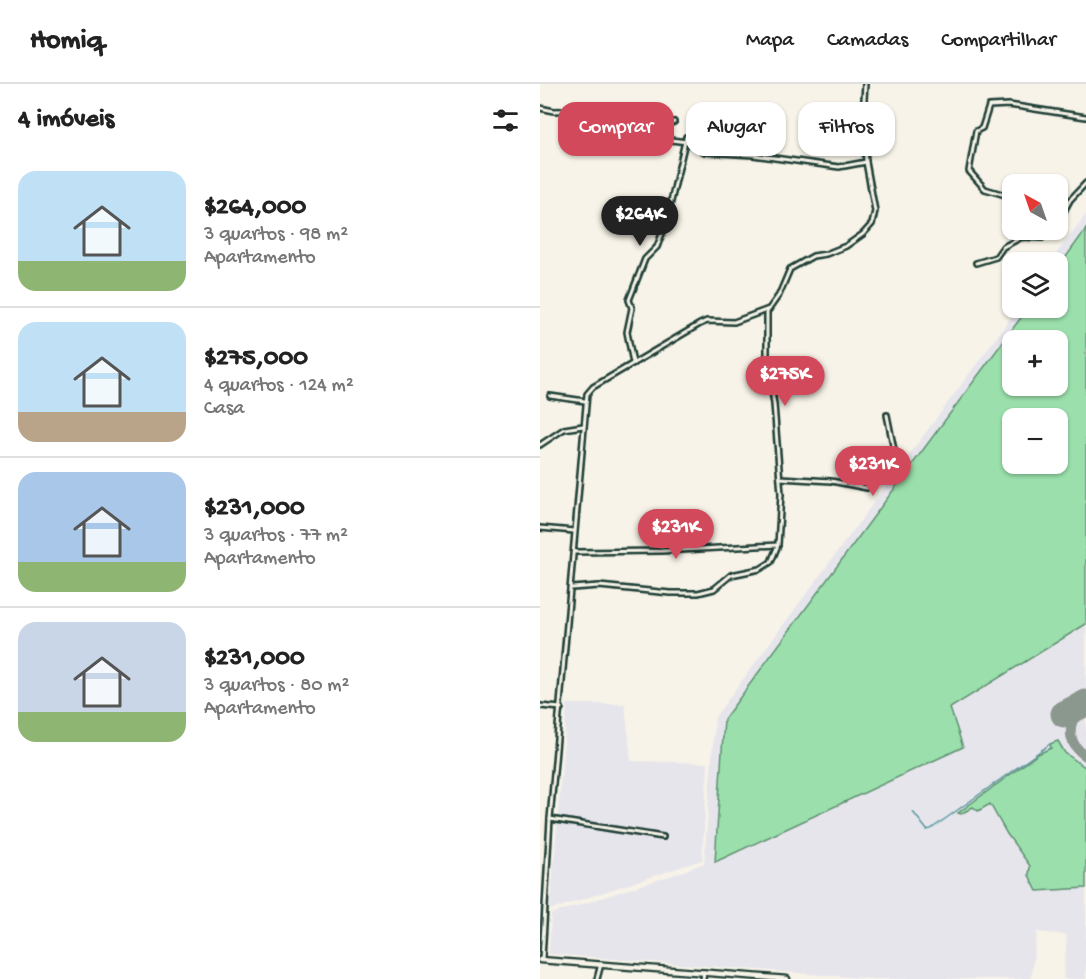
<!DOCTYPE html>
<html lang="pt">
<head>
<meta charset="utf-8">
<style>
	:root { --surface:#fff; --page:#f2f2f2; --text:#222; --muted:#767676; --line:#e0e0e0; --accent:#d1495b }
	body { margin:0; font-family:"Gochi Hand",sans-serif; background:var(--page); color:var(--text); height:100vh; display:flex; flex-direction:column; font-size:22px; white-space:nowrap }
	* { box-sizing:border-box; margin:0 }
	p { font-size:20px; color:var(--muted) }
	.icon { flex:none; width:33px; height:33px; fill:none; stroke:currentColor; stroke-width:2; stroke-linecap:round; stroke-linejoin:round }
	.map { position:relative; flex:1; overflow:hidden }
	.side { display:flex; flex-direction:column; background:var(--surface); width:540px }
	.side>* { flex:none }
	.hud { position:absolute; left:18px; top:18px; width:438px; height:54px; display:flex; gap:12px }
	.needle { width:39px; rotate:320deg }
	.controls { position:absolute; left:462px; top:90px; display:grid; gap:12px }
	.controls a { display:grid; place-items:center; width:66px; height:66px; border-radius:12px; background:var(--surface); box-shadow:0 2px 4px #0004; font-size:30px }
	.price { position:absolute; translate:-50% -51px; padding:0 14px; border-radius:21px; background:var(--accent); color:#fff; font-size:20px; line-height:39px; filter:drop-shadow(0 2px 3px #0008) }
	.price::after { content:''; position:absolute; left:50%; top:36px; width:18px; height:14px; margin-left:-9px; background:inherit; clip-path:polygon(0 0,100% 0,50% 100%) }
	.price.on { background:#222; color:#fff }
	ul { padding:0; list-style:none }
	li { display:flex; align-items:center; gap:18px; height:150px; padding:0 18px }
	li+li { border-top:2px solid var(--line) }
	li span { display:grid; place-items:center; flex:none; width:168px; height:120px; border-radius:18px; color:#555 }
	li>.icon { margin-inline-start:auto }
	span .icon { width:72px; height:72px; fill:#fffc; stroke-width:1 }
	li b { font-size:26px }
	h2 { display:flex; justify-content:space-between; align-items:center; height:72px; padding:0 18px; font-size:26px }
	.pill { padding:0 21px; border-radius:18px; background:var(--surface); box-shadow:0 2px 4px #0004; font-size:21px; line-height:54px }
	.pill.on { background:var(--accent); color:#fff }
	header { display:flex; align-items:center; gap:36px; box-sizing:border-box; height:84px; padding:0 30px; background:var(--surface); border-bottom:2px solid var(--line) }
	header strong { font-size:28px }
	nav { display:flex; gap:33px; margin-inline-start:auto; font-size:21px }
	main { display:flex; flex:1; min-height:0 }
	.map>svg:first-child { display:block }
	.built { fill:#e6e5ec; fill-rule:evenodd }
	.green { fill:#9be0ac; stroke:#5d8e70; stroke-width:1.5; fill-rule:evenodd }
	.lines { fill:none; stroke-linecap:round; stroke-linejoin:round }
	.stream { stroke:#5c979d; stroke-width:1.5 }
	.taxiway { stroke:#8b988e; stroke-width:10 }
	.runway { stroke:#8b988e; stroke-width:27 }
	.minor-casing { stroke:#1f3d34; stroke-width:8 }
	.secondary-casing { stroke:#1f3d34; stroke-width:9 }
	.minor { stroke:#f7f3e8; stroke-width:3 }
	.secondary { stroke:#f7f3e8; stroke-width:4.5 }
</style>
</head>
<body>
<header>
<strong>Homiq</strong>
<nav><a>Mapa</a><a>Camadas</a><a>Compartilhar</a></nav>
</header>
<main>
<section class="side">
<h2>4 imóveis<svg class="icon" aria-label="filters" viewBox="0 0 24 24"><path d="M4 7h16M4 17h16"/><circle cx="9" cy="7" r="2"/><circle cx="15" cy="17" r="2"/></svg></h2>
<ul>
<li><span style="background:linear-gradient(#bfe0f5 75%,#8fb573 0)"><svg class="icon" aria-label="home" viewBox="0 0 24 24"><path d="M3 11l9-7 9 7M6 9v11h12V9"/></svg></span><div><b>$264,000</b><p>3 quartos · 98 m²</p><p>Apartamento</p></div></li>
<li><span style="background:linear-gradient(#bfe0f5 75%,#b9a48a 0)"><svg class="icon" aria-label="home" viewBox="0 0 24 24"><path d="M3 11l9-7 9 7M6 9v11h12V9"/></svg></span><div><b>$275,000</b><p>4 quartos · 124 m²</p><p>Casa</p></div></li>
<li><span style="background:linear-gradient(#a9c7e8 75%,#8fb573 0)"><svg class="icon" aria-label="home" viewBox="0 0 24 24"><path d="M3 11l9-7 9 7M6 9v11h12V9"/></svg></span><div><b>$231,000</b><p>3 quartos · 77 m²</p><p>Apartamento</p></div></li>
<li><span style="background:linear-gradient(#c9d6e8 75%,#8fb573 0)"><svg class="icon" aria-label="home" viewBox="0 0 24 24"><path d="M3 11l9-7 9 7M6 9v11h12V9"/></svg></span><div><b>$231,000</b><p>3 quartos · 80 m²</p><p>Apartamento</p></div></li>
</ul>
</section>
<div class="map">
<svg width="546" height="895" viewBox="0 0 546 895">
	<rect width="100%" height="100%" fill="#f7f3e8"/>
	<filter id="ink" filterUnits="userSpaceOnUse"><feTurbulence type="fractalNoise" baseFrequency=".0167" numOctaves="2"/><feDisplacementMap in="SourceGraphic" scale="12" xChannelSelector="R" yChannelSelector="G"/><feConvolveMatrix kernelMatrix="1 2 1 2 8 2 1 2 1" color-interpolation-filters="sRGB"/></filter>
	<g filter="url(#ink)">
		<!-- built -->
		<g class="built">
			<path d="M 546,130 L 546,895 L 523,895 L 527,851 L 497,848 L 491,895 L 334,895 L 9,870 L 11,830 L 139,789 L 164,779 L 175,633 L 478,224 L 518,224 L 518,178 L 510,178 ZM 472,256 L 518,256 L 518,302 L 472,302 ZM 472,334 L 518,334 L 518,380 L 472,380 Z"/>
			<path d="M 27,620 L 85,620 L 91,677 L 168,679 L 162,776 L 10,826 Z"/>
		</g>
		<!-- green -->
		<g class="green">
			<path d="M 546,145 L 546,540 L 410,624 L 423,663 L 175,778 L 184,635 L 488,224 L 518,224 L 518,184 ZM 472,256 L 518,256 L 518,302 L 472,302 ZM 472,334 L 518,334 L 518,380 L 472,380 Z"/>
			<path d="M 518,657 L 525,669 L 546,684 L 546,804 L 497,807 L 489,791 L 490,782 L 467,750 L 450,720 L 438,727 L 433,723 L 421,730 L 418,729 L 498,670 L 511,664 L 510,660 Z"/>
		</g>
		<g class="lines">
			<!-- stream -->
			<path class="stream" d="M 373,728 L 387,746 L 391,745 L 510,660"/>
			<!-- taxiway -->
			<path class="taxiway" d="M 541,622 C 527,640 526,659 546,672"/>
			<!-- runway -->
			<path class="runway" d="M 524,630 L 546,619"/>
			<defs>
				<g id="minor">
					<path d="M 0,24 L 14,27 L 44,26 L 63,30 L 83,39 L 98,42 L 131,56 L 147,58 L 164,68 L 213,71 L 299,83 L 326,78"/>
					<path d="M 113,46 L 134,38"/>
					<path d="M 472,113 L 445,105 L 429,87 L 436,47 L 442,44 L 449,22 L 469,21 L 546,33"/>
					<path d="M 518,138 L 530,116 L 546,99"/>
					<path d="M 481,146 L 484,153"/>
					<path d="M 436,179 L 456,173 L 463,163 L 482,153 L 502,154 L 508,146"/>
					<path d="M 93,279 L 87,248 L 92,224 L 89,216 L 105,175 L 117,163 L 126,139 L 146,53"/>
					<path d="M 10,312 L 45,317"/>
					<path d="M 0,361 L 24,345 L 43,342"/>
					<path d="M 240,394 L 291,397 L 327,404 L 339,390 L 354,366 L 347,331"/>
					<path d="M 0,444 L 34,447"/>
					<path d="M 34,468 L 122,467 L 238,461"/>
					<path d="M 32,504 L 59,502 L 130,509 L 158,509 L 174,505 L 191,491 L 220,485 L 231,478 L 238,461 L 241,410 L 234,320 L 227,275 L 227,228 L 239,211 L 250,185 L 273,172 L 286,170 L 306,162 L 323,150 L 332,140 L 335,127 L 326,78 L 323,31 L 325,0"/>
					<path d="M 0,622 L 21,624"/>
					<path d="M 10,735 L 123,753"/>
					<path d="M 2,875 L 10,735 L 47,310 L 53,303 L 160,240 L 167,237 L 194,238 L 229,225"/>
					<path d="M 57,895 L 61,880"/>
					<path d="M 163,895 L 164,888"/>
				</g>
				<path id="secondary" d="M 0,876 L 247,895"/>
			</defs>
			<!-- minor casing -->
			<use href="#minor" class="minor-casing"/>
			<!-- secondary casing -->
			<use href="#secondary" class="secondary-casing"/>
			<!-- minor -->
			<use href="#minor" class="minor"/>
			<!-- secondary -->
			<use href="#secondary" class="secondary"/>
		</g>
	</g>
</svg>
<div class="controls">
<a><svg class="needle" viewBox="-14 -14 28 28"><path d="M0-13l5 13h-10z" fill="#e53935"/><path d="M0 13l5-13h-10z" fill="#767676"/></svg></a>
<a><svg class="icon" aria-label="layers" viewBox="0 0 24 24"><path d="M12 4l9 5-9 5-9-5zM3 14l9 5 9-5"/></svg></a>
<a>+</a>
<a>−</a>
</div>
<b class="price on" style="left:100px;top:163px">$264K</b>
<b class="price" style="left:245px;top:323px">$275K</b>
<b class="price" style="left:333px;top:413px">$231K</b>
<b class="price" style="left:136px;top:476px">$231K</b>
<div class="hud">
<a class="pill on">Comprar</a>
<a class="pill">Alugar</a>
<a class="pill">Filtros</a>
</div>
</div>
</main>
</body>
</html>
